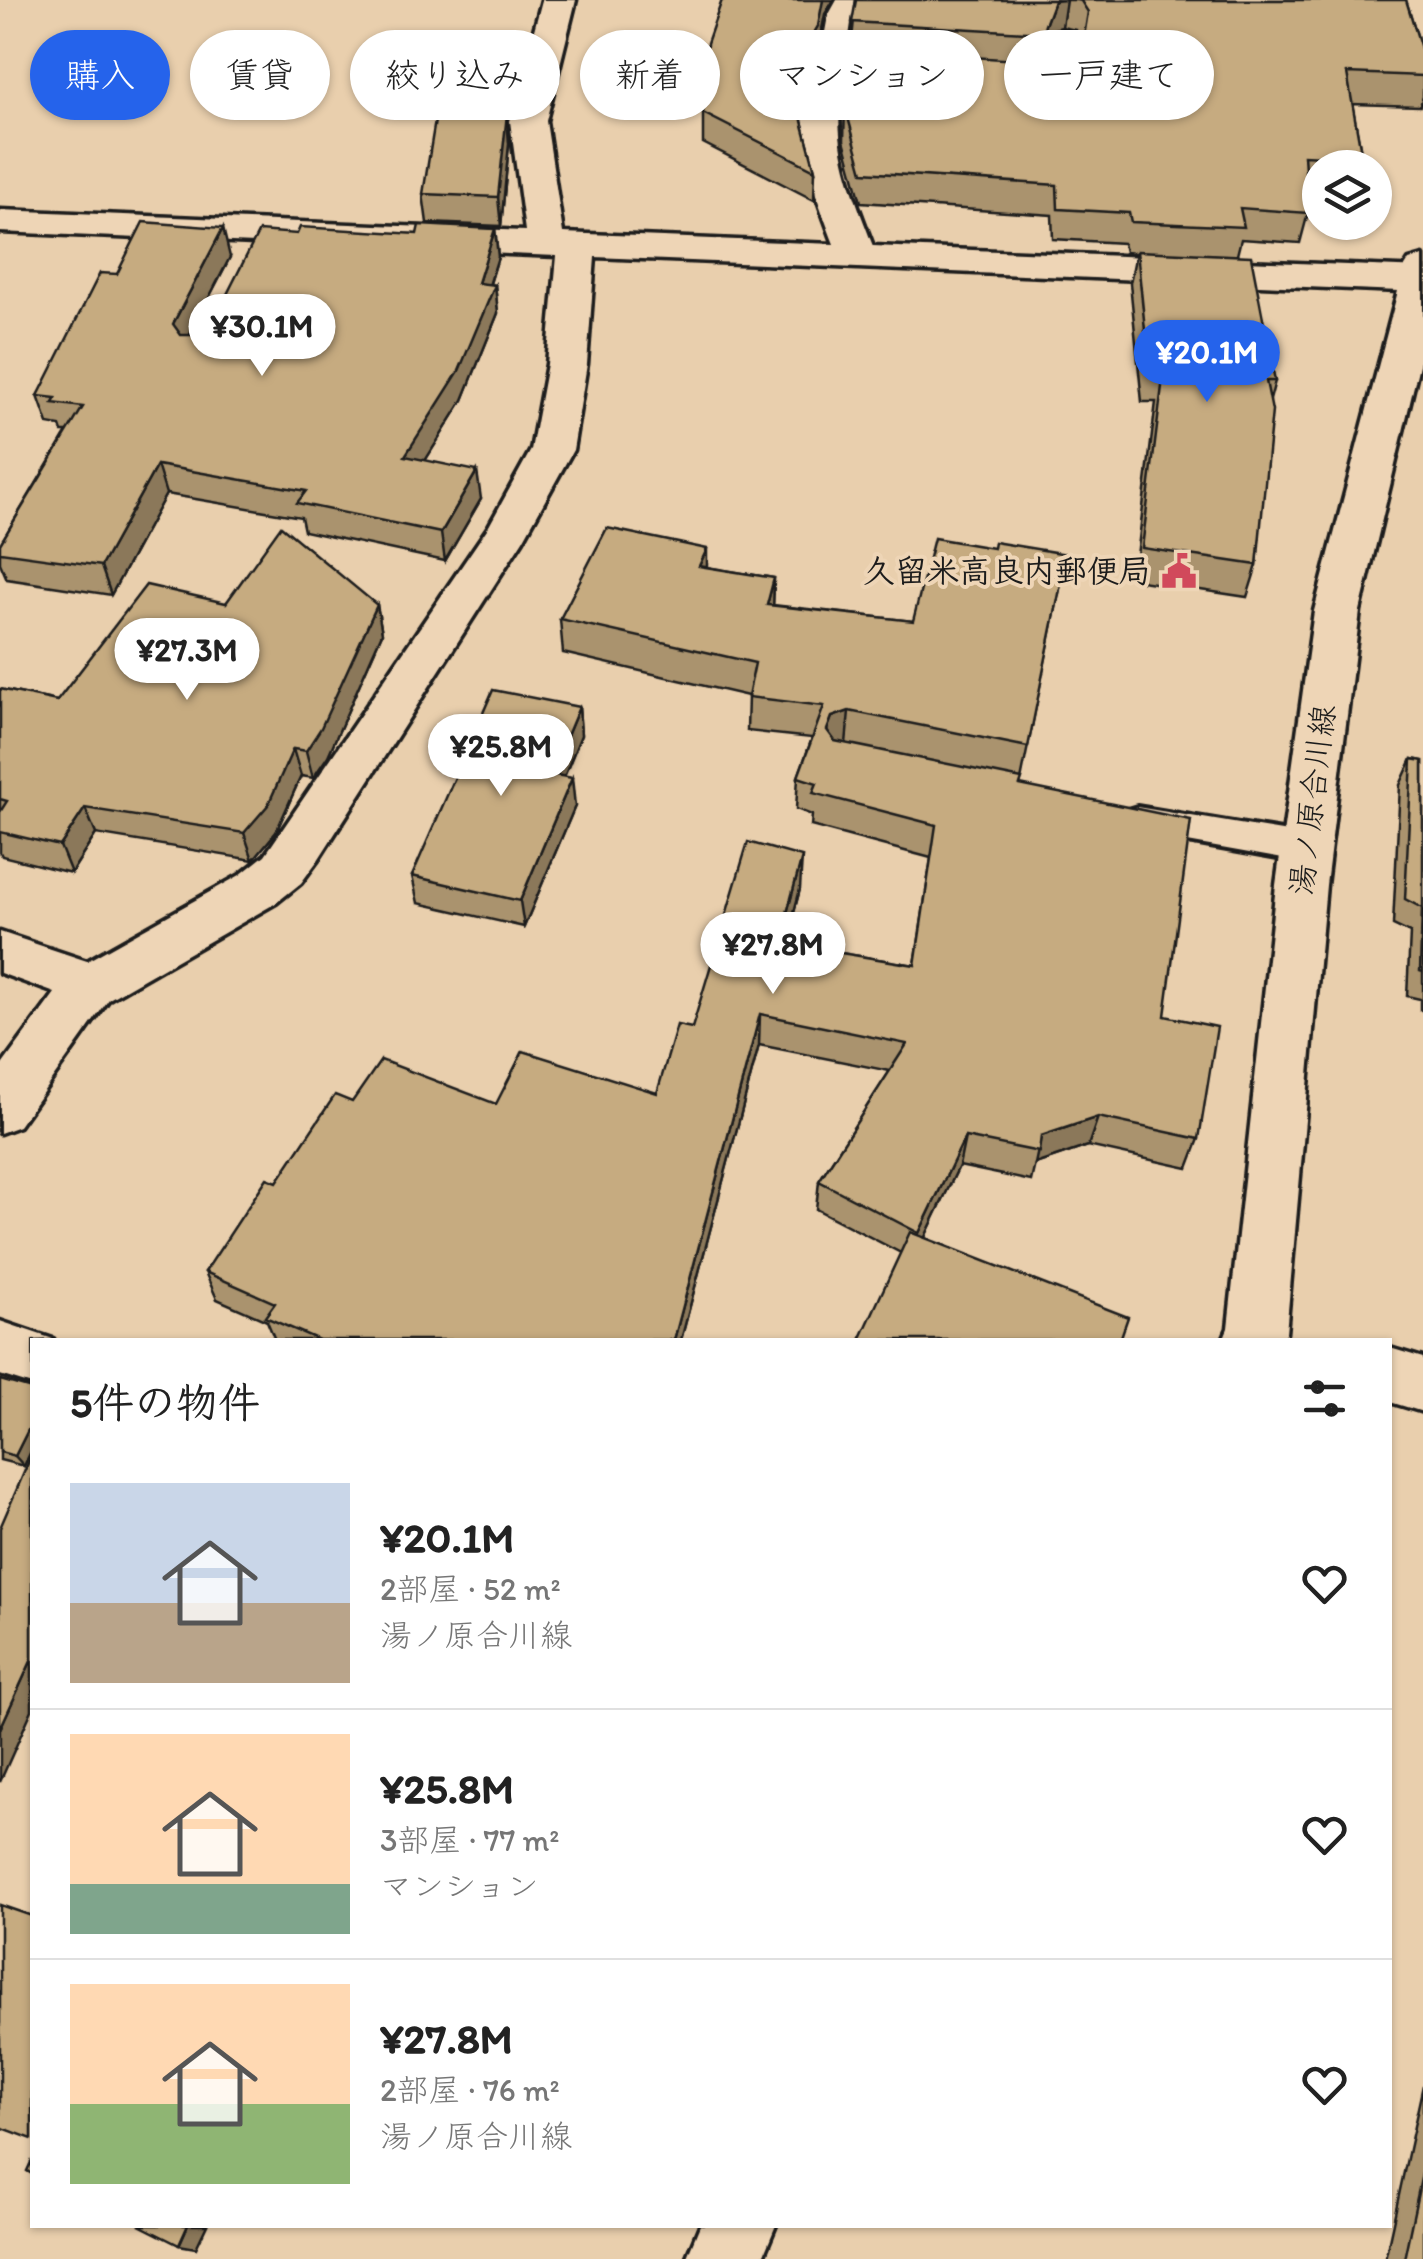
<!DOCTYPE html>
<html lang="ja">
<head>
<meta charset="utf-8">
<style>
	:root { --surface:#fff; --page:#f2f2f2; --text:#222; --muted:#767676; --line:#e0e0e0; --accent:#2563eb }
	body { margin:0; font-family:Itim,"Klee One",sans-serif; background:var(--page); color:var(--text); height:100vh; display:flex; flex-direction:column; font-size:38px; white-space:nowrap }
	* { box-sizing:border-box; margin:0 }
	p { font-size:32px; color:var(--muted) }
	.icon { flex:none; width:55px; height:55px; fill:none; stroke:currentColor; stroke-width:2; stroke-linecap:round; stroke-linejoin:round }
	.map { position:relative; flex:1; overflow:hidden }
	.side { position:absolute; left:30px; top:1338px; width:1362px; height:890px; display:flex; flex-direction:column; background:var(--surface); border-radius:0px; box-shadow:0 2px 8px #0004 }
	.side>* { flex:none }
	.top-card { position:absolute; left:30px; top:30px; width:1365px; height:90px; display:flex; gap:20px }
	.controls { position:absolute; left:1302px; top:150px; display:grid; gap:20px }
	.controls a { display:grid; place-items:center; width:90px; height:90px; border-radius:50%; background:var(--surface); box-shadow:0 2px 8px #0004; font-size:50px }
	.price { position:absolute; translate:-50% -85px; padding:0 22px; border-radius:35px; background:#fff; color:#222; font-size:32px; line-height:65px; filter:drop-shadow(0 2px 5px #0008) }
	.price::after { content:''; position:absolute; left:50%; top:60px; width:30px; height:22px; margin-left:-15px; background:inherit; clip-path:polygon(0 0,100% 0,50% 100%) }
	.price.selected { background:var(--accent); color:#fff }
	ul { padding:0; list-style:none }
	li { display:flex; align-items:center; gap:30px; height:250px; padding:0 40px }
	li+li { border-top:2px solid var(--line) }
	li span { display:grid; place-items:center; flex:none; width:280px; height:200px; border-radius:0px; color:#555 }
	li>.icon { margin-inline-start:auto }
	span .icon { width:120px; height:120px; fill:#fffc; stroke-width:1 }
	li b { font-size:42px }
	h2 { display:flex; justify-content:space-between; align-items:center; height:120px; padding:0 40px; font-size:42px }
	.chip { padding:0 35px; border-radius:45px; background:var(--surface); box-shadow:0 2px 8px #0004; font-size:35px; line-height:90px }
	.chip.selected { background:var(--accent); color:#fff }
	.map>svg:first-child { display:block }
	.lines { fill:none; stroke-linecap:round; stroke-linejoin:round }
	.service-casing { stroke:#1c1c1c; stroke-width:8 }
	.minor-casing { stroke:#1c1c1c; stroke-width:7 }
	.secondary-casing { stroke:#1c1c1c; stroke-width:7 }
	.service { fill:#eed5b6; fill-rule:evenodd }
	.minor { fill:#eed5b6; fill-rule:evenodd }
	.secondary { fill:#eed5b6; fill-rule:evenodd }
	.wall { fill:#aa936e; stroke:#1c1c1c; stroke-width:2.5; fill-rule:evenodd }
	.shaded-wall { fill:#8b785a; stroke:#1c1c1c; stroke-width:2.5 }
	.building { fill:#c6ab80; stroke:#1c1c1c; stroke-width:2.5 }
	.labels { text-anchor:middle; stroke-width:8; stroke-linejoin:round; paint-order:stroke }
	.poi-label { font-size:32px; font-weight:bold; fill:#1c1c1c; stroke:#eed5b6; text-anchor:end }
	.street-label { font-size:32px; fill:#1c1c1c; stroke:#eed5b6 }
</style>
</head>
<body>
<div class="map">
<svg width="1423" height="2259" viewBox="0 0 1423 2259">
	<rect width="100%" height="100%" fill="#e9cfad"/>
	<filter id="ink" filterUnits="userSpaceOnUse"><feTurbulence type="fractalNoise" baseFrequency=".01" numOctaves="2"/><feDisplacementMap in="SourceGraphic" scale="20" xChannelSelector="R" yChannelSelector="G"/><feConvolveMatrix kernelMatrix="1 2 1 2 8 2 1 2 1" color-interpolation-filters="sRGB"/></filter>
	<g filter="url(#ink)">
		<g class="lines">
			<defs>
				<g id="service">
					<path d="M 837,0 L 861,0 L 852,16 L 845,64 L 832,72 L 819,64 L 828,16 Z"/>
					<path d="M 1137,807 L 1306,835 L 1319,839 L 1324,849 L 1319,859 L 1306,863 L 1137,833 L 1124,829 L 1119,820 L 1124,811 Z"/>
				</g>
				<g id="minor">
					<path d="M 542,0 L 576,0 L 546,121 L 563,233 L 834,244 C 813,187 781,113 820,57 L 832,54 L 1041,67 L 1051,34 L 1063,31 L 1075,34 L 1080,41 L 1074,78 L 1068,85 L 1056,89 L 846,75 C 827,135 852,190 873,246 L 1423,268 L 1423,292 L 595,257 L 587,364 L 573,450 L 523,540 L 318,860 L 301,883 L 276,903 L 109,999 L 19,1126 L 0,1133 L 0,1068 L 55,993 L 0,973 L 0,932 L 87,961 L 240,875 L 265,855 L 489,526 L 531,450 L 547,364 L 557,256 L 0,232 L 0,210 L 525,231 L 510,121 Z"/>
					<path d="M 0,1321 L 53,1339 L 32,1340 L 32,1385 L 0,1375 Z"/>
					<path d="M 1390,1348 L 1423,1358 L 1423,1412 L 1390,1402 Z"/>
				</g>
				<g id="secondary">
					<path d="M 1423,256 L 1423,348 L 1360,611 L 1326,885 L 1286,1333 L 1283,1340 L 1223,1340 L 1228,1328 L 1276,885 L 1314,611 L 1404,268 L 1409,260 Z"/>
					<path d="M 700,2225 L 776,2225 L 762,2259 L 686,2259 Z"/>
				</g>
			</defs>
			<!-- service casing -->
			<use href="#service" class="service-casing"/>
			<!-- minor casing -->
			<use href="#minor" class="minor-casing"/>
			<!-- secondary casing -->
			<use href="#secondary" class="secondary-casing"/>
			<!-- service -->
			<use href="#service" class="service"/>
			<!-- minor -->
			<use href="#minor" class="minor"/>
			<!-- secondary -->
			<use href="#secondary" class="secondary"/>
		</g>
		<!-- wall -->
		<g class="wall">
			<path d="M 856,0 L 1406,0 L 1423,55 L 1423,96 L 1420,106 L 1352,104 L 1362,158 L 1360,168 L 1320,168 L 1320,186 L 1306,185 L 1308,213 L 1300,243 L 1241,239 L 1237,255 L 1275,381 L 1270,400 L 1257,565 L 1247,597 L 1134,580 L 1156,402 L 1142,402 L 1130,283 L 1136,253 L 1125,252 L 1123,243 L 1053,239 L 1052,215 L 861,202 L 844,140 L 846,68 L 851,49 ZM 1062,27 L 1076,30 L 1084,42 L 1082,49 L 1076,58 L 1062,63 L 1039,61 L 1050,30 Z"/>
			<path d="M 825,14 L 817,55 L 805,77 L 801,94 L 802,121 L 815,170 L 814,200 L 703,143 L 703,113 Z"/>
			<path d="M 513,55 L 516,84 L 507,118 L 509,144 L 501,226 L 427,223 L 423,194 Z"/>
			<path d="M 495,229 L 498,257 L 490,284 L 495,285 L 498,313 L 463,400 L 425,460 L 481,499 L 445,561 L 304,531 L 301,517 L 166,494 L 111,595 L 7,579 L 0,563 L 0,544 L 67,432 L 62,432 L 60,426 L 48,424 L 38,396 L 117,274 L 230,257 L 189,335 L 202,335 L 297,234 L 417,234 Z"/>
			<path d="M 993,548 L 1067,554 L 1020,785 L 1165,1016 L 1199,1139 L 1188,1168 L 1088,1146 L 1035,1164 L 1031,1181 L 959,1166 L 925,1237 L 901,1253 L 816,1209 L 819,1181 L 890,1071 L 759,1045 L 681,1340 L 275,1340 L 267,1321 L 217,1299 L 205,1272 L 277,1182 L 352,1102 L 496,1104 L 657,1093 L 692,1028 L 800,889 L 785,944 L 915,965 L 931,858 L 811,826 L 812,815 L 796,809 L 798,777 L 812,738 L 747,731 L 748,696 L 563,653 L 560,619 L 707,567 L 774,578 L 773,605 L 913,621 Z"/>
			<path d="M 226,603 L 377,605 L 382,633 L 328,756 L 313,778 L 301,776 L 276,832 L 253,860 L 96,834 L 71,873 L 2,856 L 0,852 L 0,689 L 57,701 Z"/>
			<path d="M 579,707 L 581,735 L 564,776 L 575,806 L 524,927 L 418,903 L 412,876 Z"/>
			<path d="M 1412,759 L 1423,761 L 1423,1011 L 1420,1010 L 1420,999 L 1407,996 L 1410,933 L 1393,925 L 1400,785 Z"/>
			<path d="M 0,1380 L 32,1389 L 32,1449 L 24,1466 L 0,1460 Z"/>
			<path d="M 1423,2085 L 1423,2259 L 1385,2259 Z"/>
		</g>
		<!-- shaded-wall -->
		<g class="shaded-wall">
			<path d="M 823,0 L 834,0 L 825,14 L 817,55 L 805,77 L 799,102 L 800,72 L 806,47 Z"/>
			<path d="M 1066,0 L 1062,27 L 1050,30 L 1038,63 L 1042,33 L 1054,1 Z"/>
			<path d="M 513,55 L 516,84 L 507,118 L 509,144 L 501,226 L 498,197 L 504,91 Z"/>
			<path d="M 223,228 L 230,257 L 181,352 L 173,324 Z"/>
			<path d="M 495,229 L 498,257 L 481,311 L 478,283 Z"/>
			<path d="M 495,285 L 498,313 L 463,400 L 410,485 L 405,456 Z"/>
			<path d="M 157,465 L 166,494 L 111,595 L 101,566 Z"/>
			<path d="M 477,471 L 481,499 L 445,561 L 441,533 Z"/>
			<path d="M 707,549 L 707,583 L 699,566 Z"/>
			<path d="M 774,578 L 773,612 L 767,605 Z"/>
			<path d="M 377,605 L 382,633 L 328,756 L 313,778 L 306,751 Z"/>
			<path d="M 579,707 L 581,735 L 554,802 L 551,774 Z"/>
			<path d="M 849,711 L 846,744 L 830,750 L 827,730 L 832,717 Z"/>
			<path d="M 293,749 L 301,776 L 276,832 L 253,860 L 244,833 Z"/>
			<path d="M 572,778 L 575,806 L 524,927 L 520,901 Z"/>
			<path d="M 85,808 L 96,834 L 71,873 L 60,846 Z"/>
			<path d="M 802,857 L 800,889 L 778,974 L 779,943 Z"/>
			<path d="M 760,1014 L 759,1045 L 681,1340 L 674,1340 Z"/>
			<path d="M 1098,1117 L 1088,1146 L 1035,1164 L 1041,1136 Z"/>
			<path d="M 965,1137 L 959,1166 L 914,1260 L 919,1233 Z"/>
			<path d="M 32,1422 L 32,1449 L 24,1466 L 15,1456 Z"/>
			<path d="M 32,1659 L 32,1710 L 0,1782 L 0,1729 Z"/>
			<path d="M 188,2225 L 207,2225 L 196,2248 L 179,2245 Z"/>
		</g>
		<!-- building -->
		<g class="building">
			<path d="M 722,0 L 823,0 L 818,26 L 806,47 L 800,72 L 802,121 L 815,170 L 703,113 L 707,43 Z"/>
			<path d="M 856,0 L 1058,0 L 1054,1 L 1042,33 L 852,22 Z"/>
			<path d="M 1077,0 L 1406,0 L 1423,55 L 1423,76 L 1347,73 L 1362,158 L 1304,155 L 1308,213 L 1240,208 L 1244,227 L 1131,222 L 1129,213 L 1058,209 L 1057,185 L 863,172 L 846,110 L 846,68 L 851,49 L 1062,63 L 1076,58 L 1082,49 L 1088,12 L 1081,1 Z"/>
			<path d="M 446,53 L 513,55 L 504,91 L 507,114 L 498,197 L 423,194 Z"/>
			<path d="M 143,222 L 223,228 L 173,324 L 181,335 L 202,335 L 210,328 L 259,231 L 297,234 L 300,227 L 417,234 L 419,225 L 495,229 L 478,283 L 495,285 L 459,371 L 405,456 L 477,471 L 441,533 L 297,503 L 306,491 L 157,465 L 101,566 L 0,552 L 0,544 L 83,407 L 53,403 L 56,398 L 38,396 L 100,273 L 117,274 Z"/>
			<path d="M 1137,251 L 1251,256 L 1275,381 L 1266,381 L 1272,411 L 1257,565 L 1142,548 L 1164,370 L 1149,369 Z"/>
			<path d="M 281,526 L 377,605 L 321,728 L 306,751 L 293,749 L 268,805 L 244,833 L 85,808 L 60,846 L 0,832 L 0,812 L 7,801 L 0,799 L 0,689 L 57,701 L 146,585 L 226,603 Z"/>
			<path d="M 607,528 L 707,549 L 699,566 L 774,578 L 767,605 L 913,621 L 934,538 L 993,548 L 994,542 L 1067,554 L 1028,747 L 849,711 L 832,717 L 827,730 L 835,741 L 1022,779 L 1020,785 L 1191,820 L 1165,1016 L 1217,1027 L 1199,1139 L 1098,1117 L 1041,1136 L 1039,1152 L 965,1137 L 919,1233 L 819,1181 L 907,1044 L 760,1014 L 674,1340 L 319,1340 L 265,1317 L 275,1303 L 205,1272 L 267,1178 L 277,1182 L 335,1095 L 352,1102 L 381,1060 L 496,1104 L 523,1051 L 657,1093 L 677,1025 L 692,1028 L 748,842 L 802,857 L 779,943 L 915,965 L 936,825 L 813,793 L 817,783 L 798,777 L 824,706 L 748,697 L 755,663 L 560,619 Z"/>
			<path d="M 493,690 L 579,707 L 551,774 L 572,778 L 520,901 L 412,876 Z"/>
			<path d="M 1412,759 L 1423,761 L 1423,972 L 1420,971 L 1422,908 L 1405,899 Z"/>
			<path d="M 910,1232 L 1128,1317 L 1120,1340 L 860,1340 Z"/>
			<path d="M 0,1380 L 32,1389 L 32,1422 L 15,1456 L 0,1452 Z"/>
			<path d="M 32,1454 L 32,1659 L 0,1729 L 0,1528 Z"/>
			<path d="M 0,1905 L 32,1916 L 32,2139 L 0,2127 Z"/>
			<path d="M 32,2160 L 32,2174 L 27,2171 Z"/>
			<path d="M 1423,2169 L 1423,2259 L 1404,2259 Z"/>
			<path d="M 139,2225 L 188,2225 L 179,2245 Z"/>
		</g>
	</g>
	<!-- icons -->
	<defs>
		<symbol id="civic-bare" viewBox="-9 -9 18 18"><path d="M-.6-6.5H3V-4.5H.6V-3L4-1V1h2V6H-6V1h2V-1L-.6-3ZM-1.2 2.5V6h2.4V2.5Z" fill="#d1495b" stroke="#eed5b6" stroke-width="2.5" paint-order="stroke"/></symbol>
	</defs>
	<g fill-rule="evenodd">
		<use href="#civic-bare" x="1154" y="546" width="50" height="50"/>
	</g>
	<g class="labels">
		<!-- poi labels -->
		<g class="poi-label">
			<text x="1151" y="582">久留米高良内郵便局</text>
		</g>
		<!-- street labels -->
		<g class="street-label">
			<text transform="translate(1312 800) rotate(-83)" y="11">湯ノ原合川線</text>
		</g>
	</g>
</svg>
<div class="controls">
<a><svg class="icon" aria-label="layers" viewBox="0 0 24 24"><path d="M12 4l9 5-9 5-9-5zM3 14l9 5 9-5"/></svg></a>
</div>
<b class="price" style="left:262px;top:379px">¥30.1M</b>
<b class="price selected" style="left:1207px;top:405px">¥20.1M</b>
<b class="price" style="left:187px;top:703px">¥27.3M</b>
<b class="price" style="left:501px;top:799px">¥25.8M</b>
<b class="price" style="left:773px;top:997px">¥27.8M</b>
<div class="top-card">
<a class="chip selected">購入</a>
<a class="chip">賃貸</a>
<a class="chip">絞り込み</a>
<a class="chip">新着</a>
<a class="chip">マンション</a>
<a class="chip">一戸建て</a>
</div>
<section class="side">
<h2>5件の物件<svg class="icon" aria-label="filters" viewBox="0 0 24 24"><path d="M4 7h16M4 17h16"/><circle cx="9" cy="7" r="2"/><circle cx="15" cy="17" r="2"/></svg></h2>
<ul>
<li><span style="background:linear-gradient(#c9d6e8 60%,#b9a48a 0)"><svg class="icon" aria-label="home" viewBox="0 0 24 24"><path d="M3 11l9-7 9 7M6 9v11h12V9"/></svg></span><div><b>¥20.1M</b><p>2部屋 · 52 m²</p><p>湯ノ原合川線</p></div><svg class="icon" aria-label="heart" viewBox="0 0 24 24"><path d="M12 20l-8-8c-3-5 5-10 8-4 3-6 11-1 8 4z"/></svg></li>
<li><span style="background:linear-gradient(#ffd9b3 75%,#7fa58c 0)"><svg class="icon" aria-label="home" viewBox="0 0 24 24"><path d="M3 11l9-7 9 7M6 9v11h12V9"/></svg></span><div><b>¥25.8M</b><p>3部屋 · 77 m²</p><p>マンション</p></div><svg class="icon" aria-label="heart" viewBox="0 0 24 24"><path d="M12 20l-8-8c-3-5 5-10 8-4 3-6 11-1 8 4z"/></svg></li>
<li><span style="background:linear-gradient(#ffd9b3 60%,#8fb573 0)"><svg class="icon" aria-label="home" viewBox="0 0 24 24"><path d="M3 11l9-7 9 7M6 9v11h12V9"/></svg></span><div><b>¥27.8M</b><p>2部屋 · 76 m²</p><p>湯ノ原合川線</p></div><svg class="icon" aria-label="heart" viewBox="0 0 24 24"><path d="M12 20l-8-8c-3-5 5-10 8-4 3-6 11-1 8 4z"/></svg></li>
</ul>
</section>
</div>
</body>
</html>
